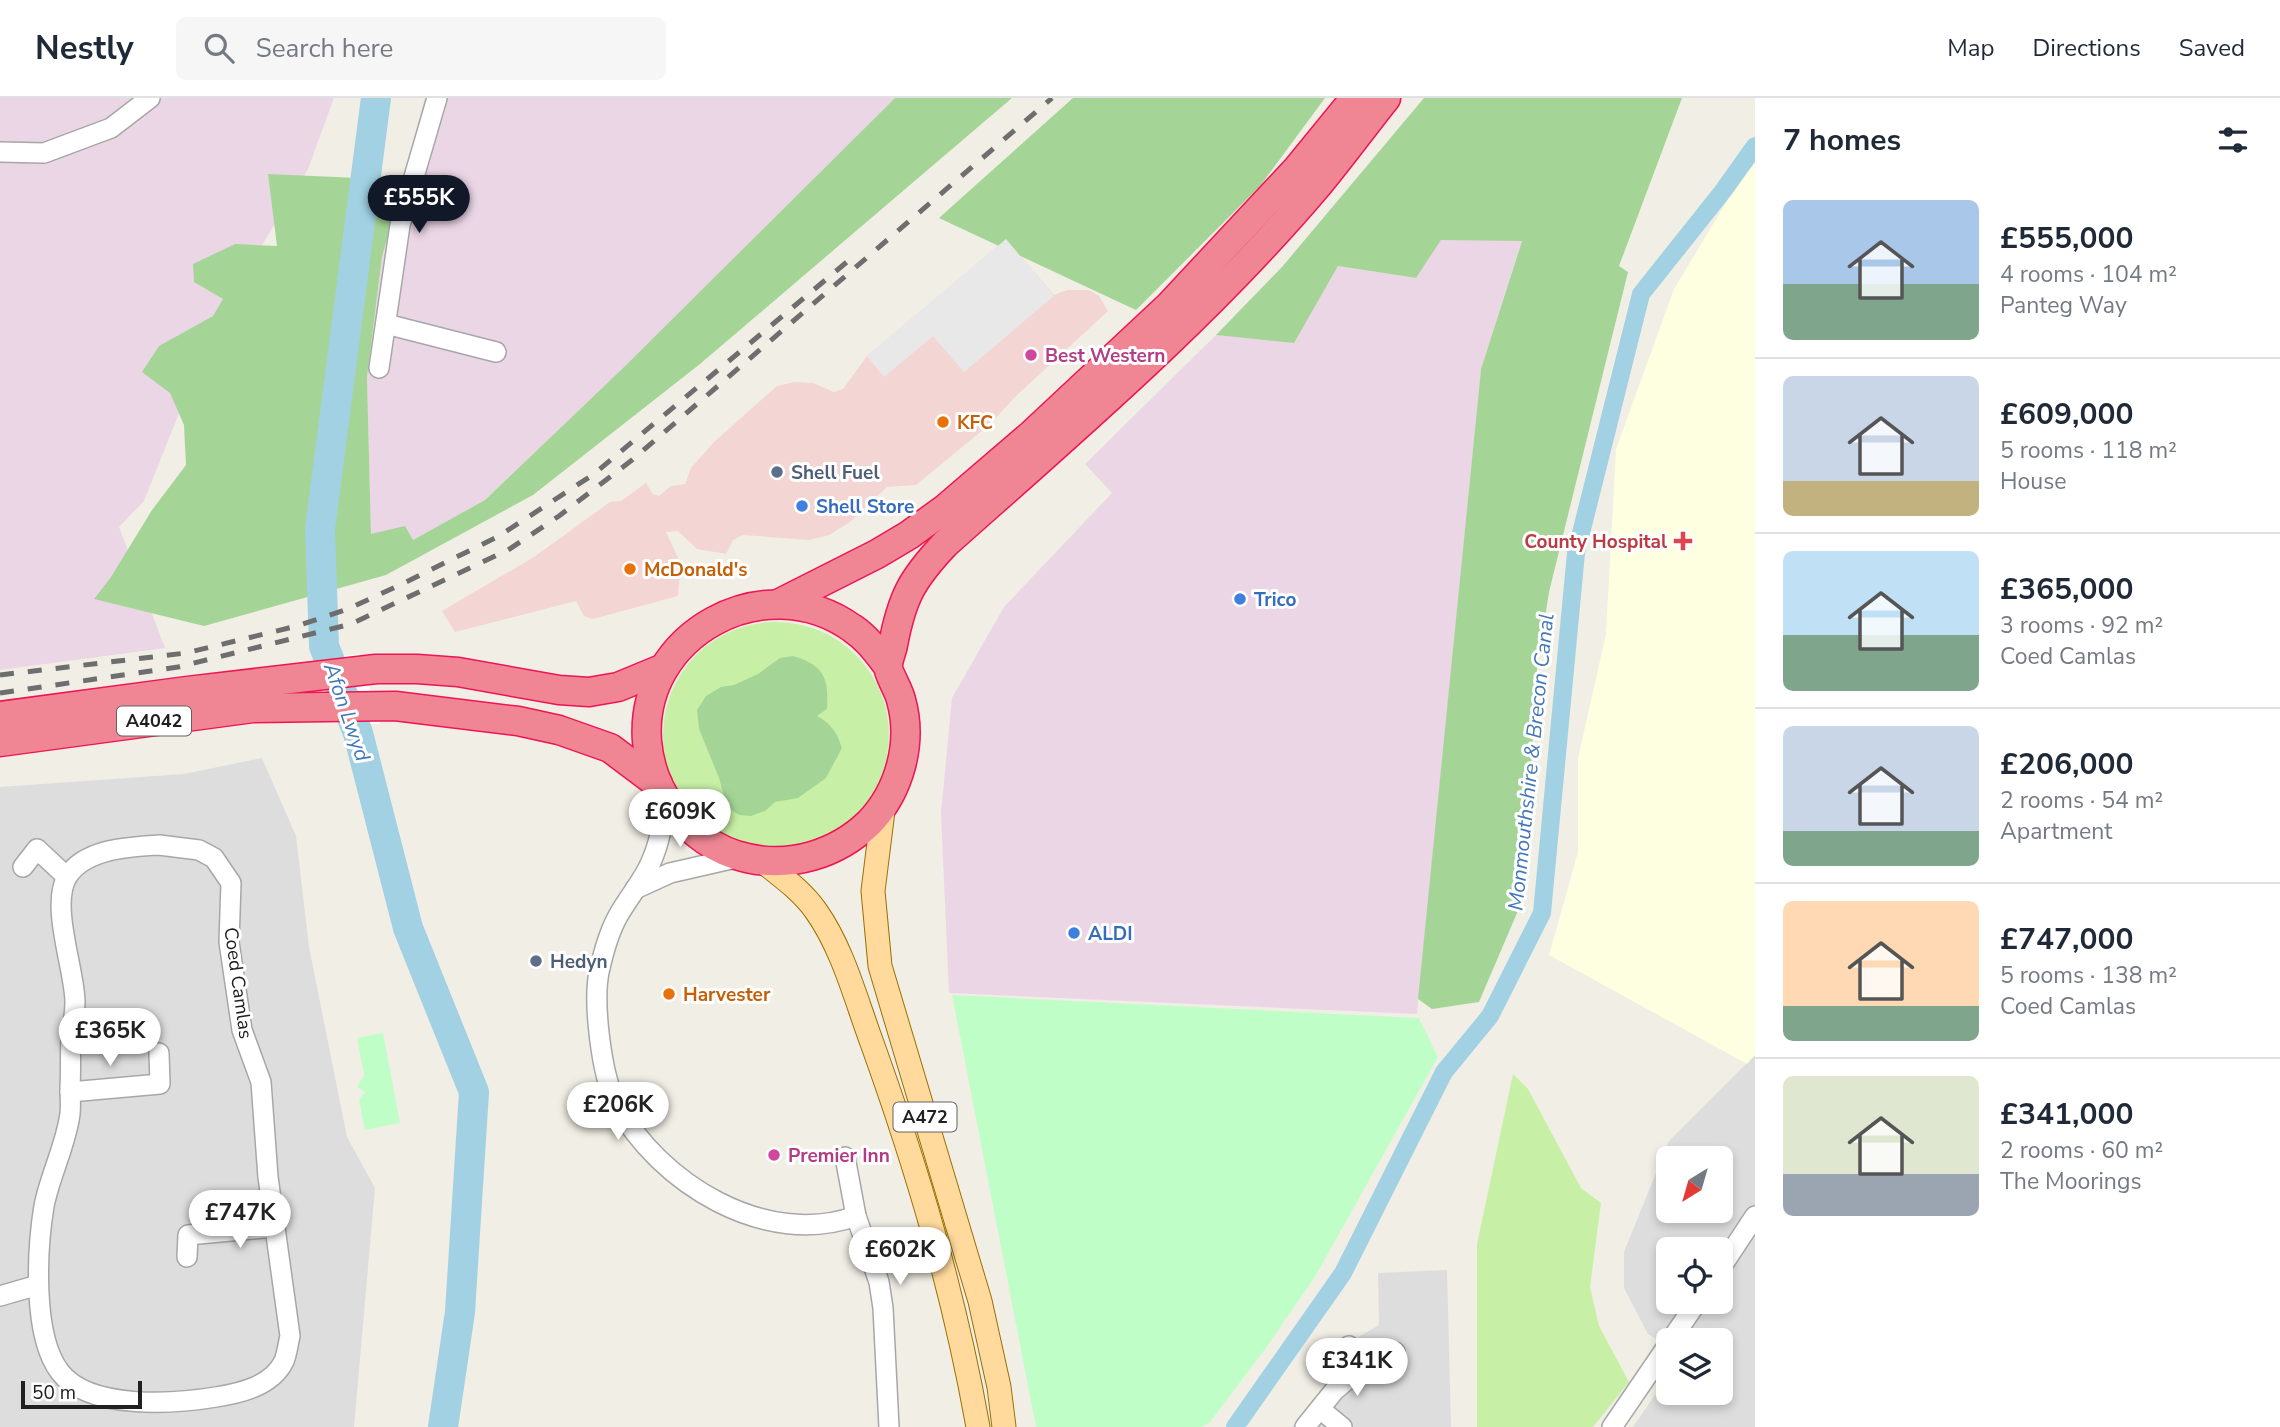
<!DOCTYPE html>
<html lang="en">
<head>
<meta charset="utf-8">
<style>
	:root { --surface:#fff; --page:#f6f6f7; --text:#1f2937; --muted:#747a83; --line:#e0e1e3; --accent:#111827 }
	body { margin:0; font-family:"Nunito Sans",sans-serif; background:var(--page); color:var(--text); height:100vh; display:flex; flex-direction:column; font-size:26px; white-space:nowrap }
	* { box-sizing:border-box; margin:0 }
	p { font-size:23px; color:var(--muted) }
	.icon { flex:none; width:38px; height:38px; fill:none; stroke:currentColor; stroke-width:2; stroke-linecap:round; stroke-linejoin:round }
	.map { position:relative; flex:1; overflow:hidden }
	.panel { display:flex; flex-direction:column; background:var(--surface); width:525px }
	.panel>* { flex:none }
	.needle { width:46px; rotate:217deg }
	.tools { position:absolute; left:1656px; top:1048px; display:grid; gap:14px }
	.tools a { display:grid; place-items:center; width:77px; height:77px; border-radius:10px; background:var(--surface); box-shadow:0 4px 10px #0003; font-size:35px }
	.scale { position:absolute; left:21px; bottom:18px; width:121px; box-sizing:border-box; padding-left:7px; border:4px solid #202020; border-top:0; font-size:19px; line-height:24px; white-space:nowrap; color:#202020; -webkit-text-stroke:5px #fff; paint-order:stroke }
	.price { position:absolute; translate:-50% -60px; padding:0 16px; border-radius:24px; background:#fff; color:#222; font-size:23px; line-height:46px; filter:drop-shadow(0 2px 4px #0008) }
	.price::after { content:''; position:absolute; left:50%; top:42px; width:21px; height:16px; margin-left:-10px; background:inherit; clip-path:polygon(0 0,100% 0,50% 100%) }
	.price.active { background:var(--accent); color:#fff }
	ul { padding:0; list-style:none }
	li { display:flex; align-items:center; gap:21px; height:175px; padding:0 28px }
	li+li { border-top:2px solid var(--line) }
	li span { display:grid; place-items:center; flex:none; width:196px; height:140px; border-radius:10px; color:#555 }
	li>.icon { margin-inline-start:auto }
	span .icon { width:84px; height:84px; fill:#fffc; stroke-width:1 }
	li b { font-size:30px }
	h2 { display:flex; justify-content:space-between; align-items:center; height:84px; padding:0 28px; font-size:30px }
	header { display:flex; align-items:center; gap:42px; box-sizing:border-box; height:98px; padding:0 35px; background:var(--surface); border-bottom:2px solid var(--line) }
	header strong { font-size:33px }
	nav { display:flex; gap:38px; margin-inline-start:auto; font-size:24px }
	.search { width:490px; height:63px; background:var(--page); display:flex; align-items:center; gap:18px; box-sizing:border-box; padding:0 24px; border-radius:10px; color:var(--muted); font-size:26px }
	main { display:flex; flex:1; min-height:0 }
	.map>svg:first-child { display:block }
	.residential { fill:#dedddd; fill-rule:evenodd }
	.commercial { fill:#f3d6d3 }
	.industrial { fill:#ebd6e6 }
	.education { fill:#fdffe0 }
	.grass { fill:#c7f0a6 }
	.forest { fill:#a5d596 }
	.park { fill:#bfffc7 }
	.parking { fill:#e8e8e8 }
	.pier { fill:#fff }
	.lines { fill:none; stroke-linecap:round; stroke-linejoin:round }
	.canal { stroke:#a1d1e3; stroke-width:18 }
	.river { stroke:#a1d1e3; stroke-width:30 }
	.minor-casing { stroke:#a7a7a7; stroke-width:22 }
	.major-casing { stroke:#9b7000; stroke-width:25 }
	.highway-casing { stroke:#ed1553; stroke-width:31 }
	.minor { stroke:#fff; stroke-width:19 }
	.major { stroke:#ffda9c; stroke-width:23 }
	.highway { stroke:#f08694; stroke-width:28 }
	.rail { stroke:#6e6e6e; stroke-width:5; stroke-dasharray:14 14; stroke-linecap:butt }
	.hotel-dot { fill:#d1479c; stroke:#fff; stroke-width:2.5 }
	.food-dot { fill:#e8710a; stroke:#fff; stroke-width:2.5 }
	.service-dot { fill:#5c6f8a; stroke:#fff; stroke-width:2.5 }
	.shop-dot { fill:#3f7fe0; stroke:#fff; stroke-width:2.5 }
	.health-dot { fill:#e0444e; stroke:#fff; stroke-width:2.5 }
	.labels { text-anchor:middle; stroke-width:6; stroke-linejoin:round; paint-order:stroke }
	.shield { fill:#fff; stroke:#636363; stroke-width:2 }
	.shield-label { font-size:18px; font-weight:bold; fill:#202020 }
	.hotel-label { font-size:19px; font-weight:bold; fill:#b23c85; stroke:#fff; text-anchor:start }
	.food-label { font-size:19px; font-weight:bold; fill:#c56008; stroke:#fff; text-anchor:start }
	.service-label { font-size:19px; font-weight:bold; fill:#4e5e75; stroke:#fff; text-anchor:start }
	.shop-label { font-size:19px; font-weight:bold; fill:#366cbe; stroke:#fff; text-anchor:start }
	.health-label { font-size:19px; font-weight:bold; fill:#be3a42; stroke:#fff; text-anchor:end }
	.street-label { font-size:19px; fill:#202020; stroke:#fff }
	.water-label { font-size:21px; font-style:italic; fill:#4277ba; stroke:#fff }
</style>
</head>
<body>
<header>
<strong>Nestly</strong>
<div class="search"><svg class="icon" aria-label="search" viewBox="0 0 24 24"><circle cx="10" cy="10" r="6"/><path d="M15 15l6 6"/></svg>Search here</div>
<nav><a>Map</a><a>Directions</a><a>Saved</a></nav>
</header>
<main>
<div class="map">
<svg width="1755" height="1329" viewBox="0 0 1755 1329">
	<rect width="100%" height="100%" fill="#f1eee5"/>
	<!-- residential -->
	<g class="residential">
		<path d="M 262,660 L 296,738 L 309,849 L 347,1039 L 375,1090 L 354,1329 L 0,1329 L 0,689 L 184,676 Z"/>
		<path d="M 1755,957 L 1755,1329 L 1633,1329 L 1668,1278 L 1668,1295 L 1720,1295 L 1720,1242 L 1668,1242 L 1668,1249 L 1648,1236 L 1624,1190 L 1624,1154 L 1669,1043 ZM 1668,1060 L 1720,1060 L 1720,1113 L 1668,1113 ZM 1668,1152 L 1720,1152 L 1720,1204 L 1668,1204 Z"/>
		<path d="M 1447,1172 L 1451,1329 L 1292,1329 L 1343,1272 L 1336,1252 L 1379,1227 L 1378,1175 Z"/>
	</g>
	<!-- commercial -->
	<path class="commercial" d="M 1006,141 L 1054,197 L 1067,192 L 1089,192 L 1099,198 L 1108,213 L 1016,298 L 989,327 L 916,387 L 887,389 L 850,424 L 829,437 L 809,442 L 743,437 L 733,442 L 726,456 L 697,451 L 678,433 L 666,434 L 681,466 L 678,498 L 593,521 L 584,518 L 576,503 L 455,534 L 442,513 L 534,459 L 610,404 L 621,403 L 646,385 L 653,396 L 659,398 L 671,388 L 685,386 L 691,370 L 714,344 L 777,288 L 794,284 L 813,285 L 834,294 L 843,291 L 867,258 Z"/>
	<!-- industrial -->
	<g class="industrial">
		<path d="M 0,0 L 334,0 L 308,71 L 215,225 L 144,403 L 119,429 L 165,550 L 0,572 Z"/>
		<path d="M 425,0 L 895,0 L 622,271 L 485,402 L 413,442 L 371,437 L 367,279 L 382,159 Z"/>
		<path d="M 1441,142 L 1522,142 L 1481,271 L 1417,916 L 949,895 L 941,715 L 952,600 L 1004,509 L 1112,395 L 1085,366 L 1216,237 L 1294,244 L 1338,168 L 1415,180 Z"/>
	</g>
	<!-- education -->
	<path class="education" d="M 1755,65 L 1755,957 L 1747,966 L 1549,857 L 1578,754 L 1578,660 L 1606,536 L 1616,351 L 1674,191 L 1733,93 Z"/>
	<!-- grass -->
	<g class="grass">
		<circle cx="776" cy="637" r="113"/>
		<path d="M 1513,976 L 1528,991 L 1581,1090 L 1601,1105 L 1590,1189 L 1599,1228 L 1629,1284 L 1593,1329 L 1477,1329 L 1477,1146 Z"/>
	</g>
	<!-- forest -->
	<g class="forest">
		<path d="M 895,0 L 1012,0 L 700,266 L 533,397 L 386,477 L 204,528 L 94,501 L 111,479 L 152,412 L 186,367 L 184,327 L 170,295 L 142,274 L 159,248 L 213,218 L 223,201 L 194,184 L 193,166 L 235,146 L 277,148 L 268,76 L 403,82 L 382,159 L 367,279 L 371,436 L 405,428 L 413,442 L 485,402 L 622,271 Z"/>
		<path d="M 1073,0 L 1325,0 L 1260,88 L 1136,212 L 939,120 Z"/>
		<path d="M 1424,0 L 1682,0 L 1619,168 L 1628,174 L 1549,494 L 1537,571 L 1523,801 L 1479,904 L 1432,911 L 1418,901 L 1481,271 L 1522,143 L 1441,142 L 1416,180 L 1338,168 L 1294,245 L 1216,237 L 1282,169 Z"/>
		<path d="M 793,558 C 824,567 829,580 827,611 L 817,618 C 832,626 837,635 842,650 L 826,680 L 798,700 L 775,704 L 765,713 L 751,718 L 739,717 L 727,709 L 719,680 L 699,631 L 697,612 L 706,598 L 721,589 L 734,587 L 758,576 L 780,560 Z"/>
	</g>
	<!-- park -->
	<g class="park">
		<path d="M 952,897 L 1419,920 L 1438,959 L 1316,1177 L 1268,1247 L 1210,1324 L 1202,1329 L 1036,1329 Z"/>
		<path d="M 383,935 L 400,1025 L 365,1032 L 359,1002 L 365,994 L 357,989 L 364,977 L 357,940 Z"/>
	</g>
	<!-- parking -->
	<path class="parking" d="M 1006,141 L 1054,198 L 964,274 L 933,238 L 884,279 L 867,258 Z"/>
	<!-- pier -->
	<path class="pier" d="M 360,556 L 380,626 L 330,624 L 313,561 Z"/>
	<g class="lines">
		<!-- canal -->
		<path class="canal" d="M 1235,1329 L 1343,1175 L 1444,974 L 1490,918 L 1542,815 L 1576,455 L 1641,196 L 1723,93 L 1755,48"/>
		<!-- river -->
		<path class="river" d="M 376,0 L 320,431 L 324,548 L 358,635 L 408,830 L 474,994 L 460,1214 L 443,1329"/>
		<defs>
			<g id="minor">
				<path d="M 0,54 L 44,55 L 111,30 L 150,0"/>
				<path d="M 386,226 L 496,254"/>
				<path d="M 379,270 L 400,127 L 437,0"/>
				<path d="M 666,702 C 663,723 660,744 651,764 C 643,783 628,800 618,818 C 609,834 603,856 599,874 C 593,905 601,976 616,1005 C 658,1085 766,1151 856,1118"/>
				<path d="M 159,747 L 199,752 L 214,760 L 231,785 L 229,844 L 242,932 L 261,984 L 268,1079 L 290,1238 C 288,1246 287,1256 284,1263 C 272,1288 241,1295 216,1299 C 174,1306 89,1312 60,1274 C 32,1238 37,1151 44,1108 C 50,1077 66,1047 70,1016 C 71,1007 70,998 70,989 C 71,973 70,957 71,941 C 72,929 75,917 75,904 C 75,873 50,808 67,779 C 85,750 130,749 159,747 Z"/>
				<path d="M 23,769 L 37,751 L 67,779"/>
				<path d="M 635,791 L 670,775 L 740,759"/>
				<path d="M 70,994 L 160,986 L 159,955"/>
				<path d="M 845,1059 L 856,1118 L 879,1184 L 883,1210 L 889,1329"/>
				<path d="M 187,1159 L 188,1137 L 275,1129"/>
				<path d="M 1720,1171 L 1755,1118"/>
				<path d="M 0,1198 L 38,1187"/>
				<path d="M 1671,1242 L 1697,1204"/>
				<path d="M 1349,1248 L 1364,1273"/>
				<path d="M 1320,1311 L 1342,1329"/>
				<path d="M 1305,1329 L 1334,1293 L 1348,1281 L 1395,1254"/>
				<path d="M 1612,1329 L 1668,1247"/>
			</g>
			<g id="major">
				<path d="M 884,705 L 873,793 L 880,868 L 980,1203 L 999,1289 L 1004,1329"/>
				<path d="M 762,763 C 781,778 802,793 816,813 C 843,851 856,902 872,945 C 918,1073 954,1195 978,1329"/>
			</g>
			<g id="highway">
				<path d="M 780,505 L 877,456 L 909,437 L 946,410 L 1030,338 L 1169,208 L 1297,71 L 1355,0"/>
				<path d="M 888,568 C 877,554 867,540 852,530 C 765,468 639,536 647,643 C 649,666 657,689 670,707 C 689,733 715,753 747,760 C 791,770 837,756 869,725 C 900,693 913,644 901,602 C 899,592 888,576 888,568 C 888,561 892,553 893,547 C 902,499 912,481 945,446 C 1073,332 1206,219 1317,88 C 1341,59 1363,29 1386,0"/>
				<path d="M 0,618 L 187,593 L 376,571 L 417,571 L 458,574 L 559,592 L 589,594 L 618,589 L 664,570"/>
				<path d="M 0,644 L 253,610 L 395,608 L 518,623 L 559,632 L 610,650 L 658,686"/>
			</g>
		</defs>
		<!-- minor casing -->
		<use href="#minor" class="minor-casing"/>
		<!-- major casing -->
		<use href="#major" class="major-casing"/>
		<!-- highway casing -->
		<use href="#highway" class="highway-casing"/>
		<!-- minor -->
		<use href="#minor" class="minor"/>
		<!-- major -->
		<use href="#major" class="major"/>
		<!-- highway -->
		<use href="#highway" class="highway"/>
		<!-- rail -->
		<g class="rail">
			<path d="M 0,577 L 186,555 L 297,528 L 348,511 L 402,486 L 499,438 L 594,376 L 854,158"/>
			<path d="M 0,595 L 178,569 L 351,526 L 508,452 L 559,418 L 632,362 L 1052,0"/>
		</g>
	</g>
	<!-- markers -->
	<g class="hotel-dot">
		<circle cx="1031" cy="257" r="7"/>
		<circle cx="774" cy="1057" r="7"/>
	</g>
	<g class="food-dot">
		<circle cx="943" cy="324" r="7"/>
		<circle cx="630" cy="471" r="7"/>
		<circle cx="669" cy="896" r="7"/>
	</g>
	<g class="service-dot">
		<circle cx="777" cy="374" r="7"/>
		<circle cx="536" cy="863" r="7"/>
	</g>
	<g class="shop-dot">
		<circle cx="802" cy="408" r="7"/>
		<circle cx="1240" cy="501" r="7"/>
		<circle cx="1074" cy="835" r="7"/>
	</g>
	<path class="health-dot" d="M1679.5 432.5h7v7h7v7h-7v7h-7v-7h-7v-7h7z"/>
	<g class="labels">
		<!-- shield labels -->
		<g class="shield">
			<rect x="117" y="608.5" width="74" height="29" rx="5"/>
			<rect x="893.5" y="1004.5" width="63" height="29" rx="5"/>
		</g>
		<g class="shield-label">
			<text x="154" y="629">A4042</text>
			<text x="925" y="1025">A472</text>
		</g>
		<!-- hotel labels -->
		<g class="hotel-label">
			<text x="1045" y="264">Best Western</text>
			<text x="788" y="1064">Premier Inn</text>
		</g>
		<!-- food labels -->
		<g class="food-label">
			<text x="957" y="331">KFC</text>
			<text x="644" y="478">McDonald's</text>
			<text x="683" y="903">Harvester</text>
		</g>
		<!-- service labels -->
		<g class="service-label">
			<text x="791" y="381">Shell Fuel</text>
			<text x="550" y="870">Hedyn</text>
		</g>
		<!-- shop labels -->
		<g class="shop-label">
			<text x="816" y="415">Shell Store</text>
			<text x="1254" y="508">Trico</text>
			<text x="1088" y="842">ALDI</text>
		</g>
		<!-- health labels -->
		<g class="health-label">
			<text x="1667" y="450">County Hospital</text>
		</g>
		<!-- street labels -->
		<g class="street-label">
			<text transform="translate(239 885) rotate(82)" y="7">Coed Camlas</text>
		</g>
		<!-- water labels -->
		<g class="water-label">
			<text transform="translate(347 614) rotate(71)" y="7">Afon Lwyd</text>
			<text transform="translate(1531 664) rotate(-84)" y="7">Monmouthshire &amp; Brecon Canal</text>
		</g>
	</g>
</svg>
<div class="tools">
<a><svg class="needle" viewBox="-14 -14 28 28"><path d="M0-13l5 13h-10z" fill="#e53935"/><path d="M0 13l5-13h-10z" fill="#747a83"/></svg></a>
<a><svg class="icon" aria-label="locate" viewBox="0 0 24 24"><circle cx="12" cy="12" r="6"/><path d="M12 2v4M12 18v4M2 12h4M18 12h4"/></svg></a>
<a><svg class="icon" aria-label="layers" viewBox="0 0 24 24"><path d="M12 4l9 5-9 5-9-5zM3 14l9 5 9-5"/></svg></a>
</div>
<div class="scale">50 m</div>
<b class="price active" style="left:419px;top:137px">£555K</b>
<b class="price" style="left:680px;top:751px">£609K</b>
<b class="price" style="left:110px;top:970px">£365K</b>
<b class="price" style="left:618px;top:1044px">£206K</b>
<b class="price" style="left:240px;top:1152px">£747K</b>
<b class="price" style="left:900px;top:1189px">£602K</b>
<b class="price" style="left:1357px;top:1300px">£341K</b>
</div>
<section class="panel">
<h2>7 homes<svg class="icon" aria-label="filters" viewBox="0 0 24 24"><path d="M4 7h16M4 17h16"/><circle cx="9" cy="7" r="2"/><circle cx="15" cy="17" r="2"/></svg></h2>
<ul>
<li><span style="background:linear-gradient(#a9c7e8 60%,#7fa58c 0)"><svg class="icon" aria-label="home" viewBox="0 0 24 24"><path d="M3 11l9-7 9 7M6 9v11h12V9"/></svg></span><div><b>£555,000</b><p>4 rooms · 104 m²</p><p>Panteg Way</p></div></li>
<li><span style="background:linear-gradient(#c9d6e8 75%,#c2b280 0)"><svg class="icon" aria-label="home" viewBox="0 0 24 24"><path d="M3 11l9-7 9 7M6 9v11h12V9"/></svg></span><div><b>£609,000</b><p>5 rooms · 118 m²</p><p>House</p></div></li>
<li><span style="background:linear-gradient(#bfe0f5 60%,#7fa58c 0)"><svg class="icon" aria-label="home" viewBox="0 0 24 24"><path d="M3 11l9-7 9 7M6 9v11h12V9"/></svg></span><div><b>£365,000</b><p>3 rooms · 92 m²</p><p>Coed Camlas</p></div></li>
<li><span style="background:linear-gradient(#c9d6e8 75%,#7fa58c 0)"><svg class="icon" aria-label="home" viewBox="0 0 24 24"><path d="M3 11l9-7 9 7M6 9v11h12V9"/></svg></span><div><b>£206,000</b><p>2 rooms · 54 m²</p><p>Apartment</p></div></li>
<li><span style="background:linear-gradient(#ffd9b3 75%,#7fa58c 0)"><svg class="icon" aria-label="home" viewBox="0 0 24 24"><path d="M3 11l9-7 9 7M6 9v11h12V9"/></svg></span><div><b>£747,000</b><p>5 rooms · 138 m²</p><p>Coed Camlas</p></div></li>
<li><span style="background:linear-gradient(#dfe7d0 70%,#9aa5b1 0)"><svg class="icon" aria-label="home" viewBox="0 0 24 24"><path d="M3 11l9-7 9 7M6 9v11h12V9"/></svg></span><div><b>£341,000</b><p>2 rooms · 60 m²</p><p>The Moorings</p></div></li>
</ul>
</section>
</main>
</body>
</html>
